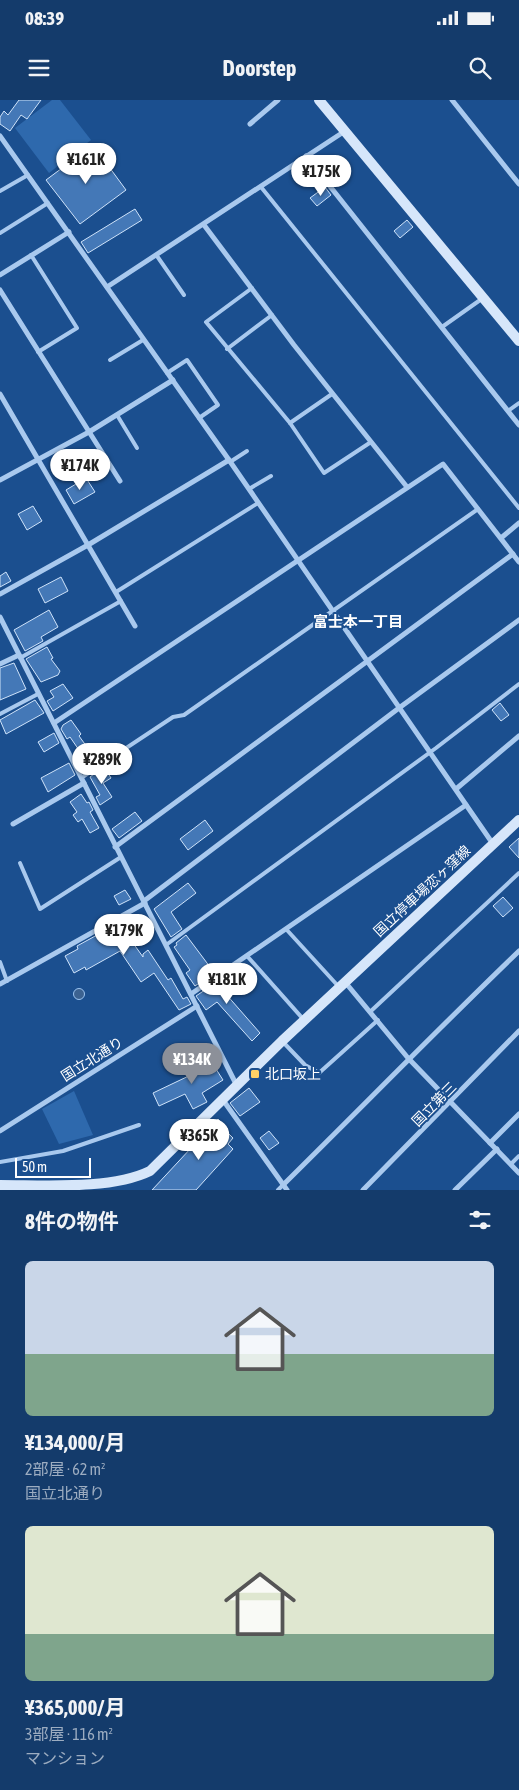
<!DOCTYPE html>
<html lang="ja">
<head>
<meta charset="utf-8">
<style>
	:root { --surface:#143b6b; --page:#1d4271; --text:#f1f3f6; --muted:#9dadc1; --accent:#8c9099 }
	body { margin:0; font-family:"Asap Condensed","Noto Sans JP",sans-serif; background:var(--page); color:var(--text); height:100vh; display:flex; flex-direction:column; font-size:19px; white-space:nowrap }
	* { box-sizing:border-box; margin:0 }
	p { font-size:16px; color:var(--muted) }
	.icon { flex:none; width:28px; height:28px; fill:none; stroke:currentColor; stroke-width:2; stroke-linecap:round; stroke-linejoin:round }
	.map { position:relative; height:1090px; overflow:hidden }
	.details { display:flex; flex-direction:column; background:var(--surface); flex:1 }
	.details>* { flex:none }
	.scale { position:absolute; left:15px; bottom:12px; width:76px; box-sizing:border-box; padding-left:5px; border:2px solid #fff; border-top:0; font-size:14px; line-height:18px; white-space:nowrap; color:#fff; -webkit-text-stroke:4px #1b4f8f; paint-order:stroke }
	.price { position:absolute; translate:-50% -42px; padding:0 11px; border-radius:18px; background:#fff; color:#222; font-size:16px; line-height:32px; filter:drop-shadow(0 1px 2px #0008) }
	.price::after { content:''; position:absolute; left:50%; top:30px; width:15px; height:11px; margin-left:-8px; background:inherit; clip-path:polygon(0 0,100% 0,50% 100%) }
	.price.selected { background:var(--accent); color:#fff }
	ul { padding:0; list-style:none }
	li { display:grid; align-content:center; gap:10px; height:265px; padding:0 25px }
	li span { display:grid; place-items:center; height:155px; border-radius:8px; color:#555 }
	li>.icon { margin-inline-start:auto }
	span .icon { width:90px; height:90px; fill:#fffc; stroke-width:1 }
	li b { font-size:21px }
	h2 { display:flex; justify-content:space-between; align-items:center; height:60px; padding:0 25px; font-size:21px }
	.status { display:flex; justify-content:space-between; align-items:center; height:35px; padding:0 25px; background:var(--surface); direction:ltr }
	.status svg { height:14px; fill:currentColor }
	header { display:flex; justify-content:space-between; align-items:center; height:65px; padding:0 25px; background:var(--surface); font-size:22px; font-weight:700 }
	.map>svg:first-child { display:block }
	.green { fill:#2e69ad }
	.water { fill:#3c6290; stroke:#9cc4f0 }
	.building { fill:#4478b7; stroke:#cfe3fa }
	.lines { fill:none; stroke-linecap:round; stroke-linejoin:round }
	.lane { stroke:#a9c9ee; stroke-width:4 }
	.street { stroke:#a9c9ee; stroke-width:5 }
	.secondary { stroke:#d6e6fa; stroke-width:10 }
	.poi-dot { fill:#ffd166; stroke:#1b4f8f; stroke-width:2 }
	.labels { text-anchor:middle; stroke-width:4; stroke-linejoin:round; paint-order:stroke }
	.street-label { font-size:14px; fill:#fff; stroke:#1b4f8f }
	.poi-label { font-size:14px; fill:#fff; stroke:#1b4f8f; text-anchor:start }
	.neighbourhood-label { font-size:15px; font-weight:bold; fill:#fff; stroke:#1b4f8f }
</style>
</head>
<body>
<div class="status"><b>08:39</b><svg viewBox="0 0 49 12"><path d="M0 12V9h3v3zM5 12V6h3v6zM10 12V3h3v9zM15 12V0h3v12zM26 1h20v11H26zM47 4h2v5h-2z"/></svg></div>
<header><svg class="icon" aria-label="menu" viewBox="0 0 24 24"><path d="M4 6h16M4 12h16M4 18h16"/></svg>Doorstep<svg class="icon" aria-label="search" viewBox="0 0 24 24"><circle cx="10" cy="10" r="6"/><path d="M15 15l6 6"/></svg></header>
<div class="map">
<svg width="519" height="1090" viewBox="0 0 519 1090">
	<rect width="100%" height="100%" fill="#1b4f8f"/>
	<!-- green -->
	<g class="green">
		<path d="M 52,0 L 60,0 L 91,40 L 49,73 L 15,28 Z"/>
		<path d="M 74,991 L 93,1035 L 59,1044 L 42,1009 Z"/>
	</g>
	<!-- water -->
	<circle class="water" cx="79" cy="894" r="5.5"/>
	<!-- building -->
	<g class="building">
		<path d="M 19,0 L 41,0 L 27,19 L 21,15 L 10,31 L 0,24 L 0,17 L 4,11 L 8,15 Z"/>
		<path d="M 93,45 L 126,90 L 80,124 L 46,80 Z"/>
		<path d="M 325,87 L 331,95 L 317,106 L 310,98 Z"/>
		<path d="M 135,109 L 142,120 L 88,153 L 81,142 Z"/>
		<path d="M 407,120 L 413,127 L 400,138 L 394,131 Z"/>
		<path d="M 86,378 L 95,392 L 74,404 L 66,390 Z"/>
		<path d="M 33,406 L 42,421 L 27,430 L 18,414 Z"/>
		<path d="M 6,472 L 11,481 L 0,487 L 0,476 Z"/>
		<path d="M 61,477 L 68,491 L 45,503 L 38,489 Z"/>
		<path d="M 49,510 L 58,527 L 41,537 L 43,541 L 25,551 L 14,530 Z"/>
		<path d="M 47,547 L 53,558 L 51,559 L 60,571 L 58,575 L 41,582 L 26,559 Z"/>
		<path d="M 14,563 L 26,589 L 0,600 L 0,568 Z"/>
		<path d="M 63,584 L 73,598 L 53,611 L 47,601 L 54,597 L 50,591 Z"/>
		<path d="M 35,600 L 44,613 L 6,634 L 0,620 Z"/>
		<path d="M 500,603 L 509,615 L 501,621 L 492,610 Z"/>
		<path d="M 71,620 L 81,634 L 79,636 L 98,662 L 86,670 L 83,671 L 76,657 L 81,653 L 70,637 L 67,639 L 61,629 L 63,625 Z"/>
		<path d="M 54,633 L 59,643 L 44,652 L 38,642 Z"/>
		<path d="M 69,663 L 75,675 L 48,692 L 41,678 Z"/>
		<path d="M 102,668 L 105,668 L 111,678 L 103,683 L 112,697 L 100,705 L 96,697 L 100,695 L 90,677 Z"/>
		<path d="M 81,694 L 87,703 L 89,702 L 93,710 L 90,712 L 99,728 L 90,733 L 82,719 L 78,722 L 73,715 L 77,712 L 70,702 Z"/>
		<path d="M 135,712 L 142,721 L 119,738 L 112,729 Z"/>
		<path d="M 205,720 L 213,731 L 188,750 L 180,739 Z"/>
		<path d="M 519,738 L 519,758 L 509,747 Z"/>
		<path d="M 188,783 L 196,793 L 171,812 L 182,829 L 171,837 L 154,809 Z"/>
		<path d="M 125,790 L 131,799 L 119,805 L 114,796 Z"/>
		<path d="M 503,797 L 513,808 L 503,817 L 493,806 Z"/>
		<path d="M 128,818 L 132,825 L 142,820 L 148,833 L 133,843 L 143,857 L 143,854 L 148,850 L 168,880 L 171,878 L 183,899 L 187,897 L 191,904 L 179,910 L 154,873 L 141,882 L 120,851 L 86,870 L 85,867 L 74,873 L 65,856 L 78,849 L 77,846 Z"/>
		<path d="M 186,835 L 210,867 L 199,876 L 202,881 L 195,886 L 186,873 L 190,870 L 174,847 L 177,845 L 176,843 Z"/>
		<path d="M 227,875 L 235,886 L 225,893 L 260,933 L 252,941 L 217,902 L 206,910 L 196,896 Z"/>
		<path d="M 209,958 L 223,980 L 202,993 L 207,1002 L 193,1009 L 185,994 L 159,1006 L 153,993 L 195,973 L 192,966 Z"/>
		<path d="M 249,988 L 260,1002 L 240,1016 L 230,1003 Z"/>
		<path d="M 218,1019 L 228,1029 L 226,1031 L 233,1038 L 228,1044 L 233,1049 L 196,1090 L 152,1090 Z"/>
		<path d="M 269,1031 L 279,1043 L 269,1050 L 260,1038 Z"/>
	</g>
	<g class="lines">
		<!-- lane -->
		<g class="lane">
			<path d="M 261,87 L 519,408"/>
			<path d="M 0,91 L 28,75"/>
			<path d="M 0,133 L 48,103"/>
			<path d="M 31,155 L 77,228 L 38,252"/>
			<path d="M 157,156 L 184,195"/>
			<path d="M 252,188 L 206,222 L 290,323 L 324,373 L 371,342"/>
			<path d="M 442,227 L 483,198"/>
			<path d="M 227,249 L 272,215"/>
			<path d="M 110,260 L 143,240"/>
			<path d="M 167,273 L 187,260 L 218,305 L 199,318"/>
			<path d="M 508,311 L 519,303"/>
			<path d="M 117,315 L 137,348"/>
			<path d="M 290,323 L 332,294"/>
			<path d="M 230,362 L 247,351"/>
			<path d="M 249,389 L 271,376"/>
			<path d="M 116,492 L 258,403"/>
			<path d="M 20,558 L 121,501"/>
			<path d="M 0,614 L 38,594"/>
			<path d="M 81,678 L 173,617 L 184,615 L 478,409"/>
			<path d="M 20,763 L 40,809 L 121,757"/>
			<path d="M 286,829 L 339,887"/>
			<path d="M 166,845 L 436,648 L 519,584"/>
			<path d="M 247,856 L 304,920"/>
			<path d="M 0,862 L 7,881"/>
			<path d="M 371,911 L 519,773"/>
			<path d="M 283,942 L 305,965 L 319,973 L 378,920"/>
			<path d="M 0,1062 L 63,1051 L 139,1025"/>
			<path d="M 511,1064 L 519,1056"/>
			<path d="M 278,1090 L 283,1085"/>
		</g>
		<!-- street -->
		<g class="street">
			<path d="M 452,0 L 519,84"/>
			<path d="M 250,24 L 278,0"/>
			<path d="M 0,36 L 229,360 L 493,744"/>
			<path d="M 306,56 L 519,325"/>
			<path d="M 204,125 L 294,245 L 407,387"/>
			<path d="M 0,175 L 69,132"/>
			<path d="M 107,187 L 345,31"/>
			<path d="M 0,190 L 120,381"/>
			<path d="M 0,294 L 135,526"/>
			<path d="M 0,380 L 89,332 L 173,280"/>
			<path d="M 501,438 L 519,423"/>
			<path d="M 0,494 L 88,445 L 229,360"/>
			<path d="M 0,517 L 236,984"/>
			<path d="M 0,564 L 19,555"/>
			<path d="M 54,623 L 443,364 L 519,462"/>
			<path d="M 456,689 L 519,636"/>
			<path d="M 13,724 L 84,683"/>
			<path d="M 115,747 L 513,454"/>
			<path d="M 144,801 L 399,608 L 519,520"/>
			<path d="M 345,882 L 408,958 L 519,1073"/>
			<path d="M 0,884 L 145,803"/>
			<path d="M 191,894 L 466,705"/>
			<path d="M 223,1000 L 287,1090"/>
			<path d="M 0,1031 L 197,906"/>
			<path d="M 490,1043 L 519,1014"/>
			<path d="M 283,1085 C 362,1007 439,928 519,851"/>
			<path d="M 363,1090 L 519,931"/>
			<path d="M 455,1090 L 497,1049"/>
		</g>
		<!-- secondary -->
		<g class="secondary">
			<path d="M 319,0 L 519,241"/>
			<path d="M 0,1085 C 45,1085 111,1090 150,1071 L 282,941 L 519,720"/>
		</g>
	</g>
	<!-- markers -->
	<rect class="poi-dot" x="250" y="969" width="10" height="10" rx="2.5"/>
	<g class="labels">
		<!-- street labels -->
		<g class="street-label">
			<text transform="translate(422 791) rotate(-43)" y="5">国立停車場恋ヶ窪線</text>
			<text transform="translate(92 959) rotate(-32)" y="5">国立北通り</text>
			<text transform="translate(434 1004) rotate(-45)" y="5">国立第三</text>
		</g>
		<!-- poi labels -->
		<g class="poi-label">
			<text x="265" y="979">北口坂上</text>
		</g>
		<!-- neighbourhood labels -->
		<g class="neighbourhood-label">
			<text x="358" y="527">富士本一丁目</text>
		</g>
	</g>
</svg>
<div class="scale">50 m</div>
<b class="price" style="left:86px;top:85px">¥161K</b>
<b class="price" style="left:321px;top:97px">¥175K</b>
<b class="price" style="left:80px;top:391px">¥174K</b>
<b class="price" style="left:102px;top:685px">¥289K</b>
<b class="price" style="left:124px;top:856px">¥179K</b>
<b class="price" style="left:227px;top:905px">¥181K</b>
<b class="price selected" style="left:192px;top:985px">¥134K</b>
<b class="price" style="left:199px;top:1061px">¥365K</b>
</div>
<section class="details">
<h2>8件の物件<svg class="icon" aria-label="filters" viewBox="0 0 24 24"><path d="M4 7h16M4 17h16"/><circle cx="9" cy="7" r="2"/><circle cx="15" cy="17" r="2"/></svg></h2>
<ul>
<li><span style="background:linear-gradient(#c9d6e8 60%,#7fa58c 0)"><svg class="icon" aria-label="home" viewBox="0 0 24 24"><path d="M3 11l9-7 9 7M6 9v11h12V9"/></svg></span><div><b>¥134,000/月</b><p>2部屋 · 62 m²</p><p>国立北通り</p></div></li>
<li><span style="background:linear-gradient(#dfe7d0 70%,#7fa58c 0)"><svg class="icon" aria-label="home" viewBox="0 0 24 24"><path d="M3 11l9-7 9 7M6 9v11h12V9"/></svg></span><div><b>¥365,000/月</b><p>3部屋 · 116 m²</p><p>マンション</p></div></li>
</ul>
</section>
</body>
</html>
